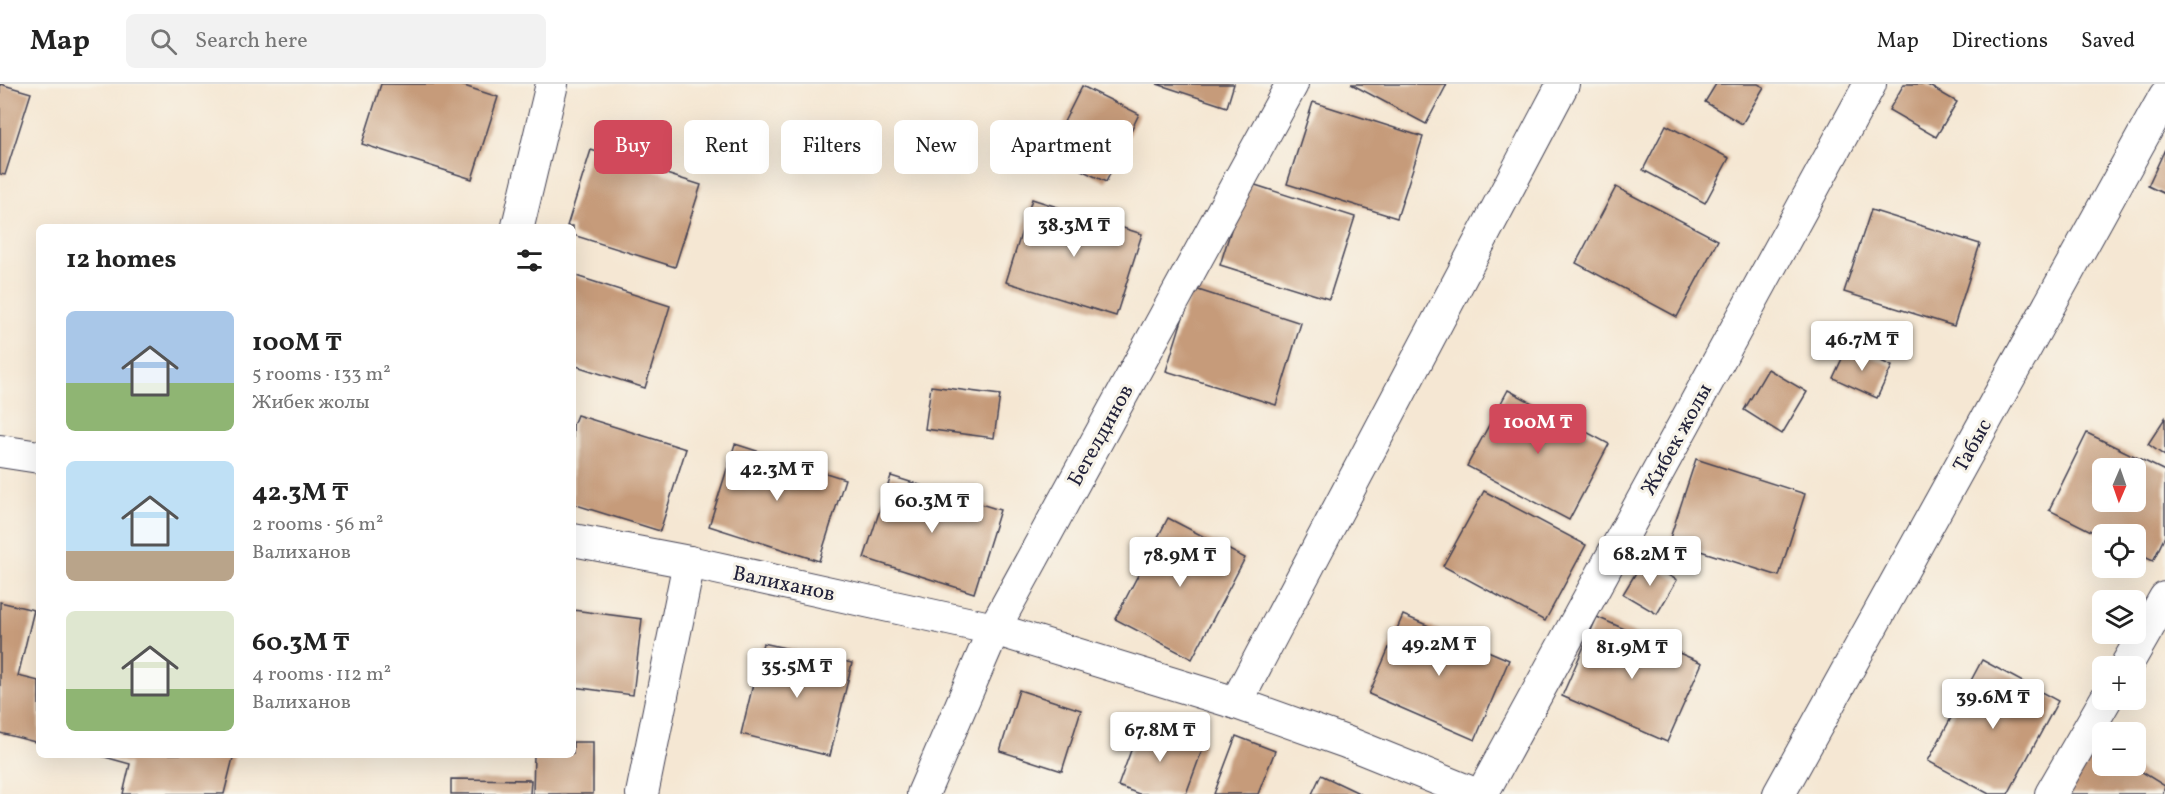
<!DOCTYPE html>
<html lang="en">
<head>
<meta charset="utf-8">
<style>
	:root { --surface:#fff; --page:#f2f2f2; --text:#222; --muted:#767676; --line:#e0e0e0; --accent:#d1495b }
	body { margin:0; font-family:Vollkorn,serif; background:var(--page); color:var(--text); height:100vh; display:flex; flex-direction:column; font-size:22px; white-space:nowrap }
	* { box-sizing:border-box; margin:0 }
	p { font-size:20px; color:var(--muted) }
	.icon { flex:none; width:33px; height:33px; fill:none; stroke:currentColor; stroke-width:2; stroke-linecap:round; stroke-linejoin:round }
	.map { position:relative; flex:1; overflow:hidden }
	.details { position:absolute; left:36px; top:140px; width:540px; height:534px; display:flex; flex-direction:column; background:var(--surface); border-radius:9px; box-shadow:0 6px 24px #0002 }
	.details>* { flex:none }
	.hud { position:absolute; left:594px; top:36px; width:570px; height:54px; display:flex; gap:12px }
	.needle { width:39px; rotate:182deg }
	.controls { position:absolute; left:2092px; top:374px; display:grid; gap:12px }
	.controls a { display:grid; place-items:center; width:54px; height:54px; border-radius:9px; background:var(--surface); box-shadow:0 6px 24px #0002; font-size:30px }
	.price { position:absolute; translate:-50% -51px; padding:0 14px; border-radius:6px; background:#fff; color:#222; font-size:20px; line-height:39px; filter:drop-shadow(0 2px 3px #0008) }
	.price::after { content:''; position:absolute; left:50%; top:36px; width:18px; height:14px; margin-left:-9px; background:inherit; clip-path:polygon(0 0,100% 0,50% 100%) }
	.price.current { background:var(--accent); color:#fff }
	ul { padding:0; list-style:none }
	li { display:flex; align-items:center; gap:18px; height:150px; padding:0 30px }
	li span { display:grid; place-items:center; flex:none; width:168px; height:120px; border-radius:9px; color:#555 }
	li>.icon { margin-inline-start:auto }
	span .icon { width:72px; height:72px; fill:#fffc; stroke-width:1 }
	li b { font-size:26px }
	h2 { display:flex; justify-content:space-between; align-items:center; height:72px; padding:0 30px; font-size:26px }
	.tag { padding:0 21px; border-radius:9px; background:var(--surface); box-shadow:0 6px 24px #0002; font-size:21px; line-height:54px }
	.tag.current { background:var(--accent); color:#fff }
	header { display:flex; align-items:center; gap:36px; box-sizing:border-box; height:84px; padding:0 30px; background:var(--surface); border-bottom:2px solid var(--line) }
	header strong { font-size:28px }
	nav { display:flex; gap:33px; margin-inline-start:auto; font-size:21px }
	.search { width:420px; height:54px; background:var(--page); display:flex; align-items:center; gap:15px; box-sizing:border-box; padding:0 21px; border-radius:9px; color:var(--muted); font-size:22px }
	.map>svg:first-child { display:block }
	.building { fill:#c69b7a; fill-rule:evenodd }
	.lines { fill:none; stroke-linecap:round; stroke-linejoin:round }
	.street-casing { stroke:#424052; stroke-width:34 }
	.street { stroke:#fff; stroke-width:32 }
	.labels { text-anchor:middle; stroke-width:6; stroke-linejoin:round; paint-order:stroke }
	.street-label { font-size:21px; fill:#22223b; stroke:#f7f3e8 }
</style>
</head>
<body>
<header>
<strong>Map</strong>
<div class="search"><svg class="icon" aria-label="search" viewBox="0 0 24 24"><circle cx="10" cy="10" r="6"/><path d="M15 15l6 6"/></svg>Search here</div>
<nav><a>Map</a><a>Directions</a><a>Saved</a></nav>
</header>
<div class="map">
<svg width="2165" height="710" viewBox="0 0 2165 710">
	<rect width="100%" height="100%" fill="#f7f3e8"/>
	<filter id="ink" filterUnits="userSpaceOnUse"><feTurbulence type="fractalNoise" baseFrequency=".0167" numOctaves="2"/><feDisplacementMap in="SourceGraphic" scale="12" xChannelSelector="R" yChannelSelector="G"/><feConvolveMatrix kernelMatrix="1 2 1 2 8 2 1 2 1" color-interpolation-filters="sRGB"/></filter>
	<filter id="wash" filterUnits="userSpaceOnUse"><feTurbulence type="fractalNoise" baseFrequency=".008" numOctaves="4" result="noise"/><feDisplacementMap in="SourceGraphic" scale="24" xChannelSelector="R" yChannelSelector="G"/><feGaussianBlur stdDeviation="1.35" result="paint"/><feColorMatrix in="noise" values="0 0 0 0 0 0 0 0 0 0 0 0 0 0 0 0 0 1.4 0 .05"/><feComposite in="paint" operator="in"/></filter>
	<g filter="url(#wash)">
		<rect width="100%" height="100%" fill="#f5e7d3"/>
		<g id="blocks">
			<!-- building -->
			<g class="building">
				<path d="M 0,0 L 31,9 L 5,91 L 0,90 Z"/>
				<path d="M 381,0 L 458,0 L 498,13 L 472,95 L 362,60 Z"/>
				<path d="M 1157,0 L 1234,0 L 1227,23 Z"/>
				<path d="M 1351,0 L 1447,0 L 1426,40 Z"/>
				<path d="M 1716,0 L 1758,0 L 1764,3 L 1742,40 L 1705,18 Z"/>
				<path d="M 1904,0 L 1926,0 L 1957,18 L 1936,53 L 1889,26 Z"/>
				<path d="M 1082,2 L 1139,30 L 1106,98 L 1048,70 Z"/>
				<path d="M 1313,18 L 1423,53 L 1397,134 L 1287,100 Z"/>
				<path d="M 1666,41 L 1729,74 L 1705,119 L 1643,86 Z"/>
				<path d="M 2165,65 L 2165,110 L 2148,102 Z"/>
				<path d="M 591,66 L 701,101 L 675,183 L 573,151 L 573,142 L 567,142 Z"/>
				<path d="M 1246,98 L 1355,133 L 1329,215 L 1220,181 Z"/>
				<path d="M 1616,103 L 1718,156 L 1677,233 L 1576,179 Z"/>
				<path d="M 1032,115 L 1142,150 L 1116,232 L 1006,198 Z"/>
				<path d="M 1871,126 L 1980,160 L 1954,242 L 1844,208 Z"/>
				<path d="M 573,191 L 670,222 L 645,304 L 573,281 Z"/>
				<path d="M 1192,204 L 1301,239 L 1276,321 L 1166,287 Z"/>
				<path d="M 1848,262 L 1892,282 L 1877,314 L 1833,294 Z"/>
				<path d="M 1768,285 L 1807,308 L 1782,350 L 1744,326 Z"/>
				<path d="M 931,302 L 1000,311 L 994,354 L 925,345 Z"/>
				<path d="M 1508,306 L 1609,360 L 1569,436 L 1467,382 Z"/>
				<path d="M 577,331 L 686,365 L 660,447 L 573,420 L 573,341 Z"/>
				<path d="M 2165,334 L 2165,372 L 2148,360 Z"/>
				<path d="M 2087,349 L 2165,387 L 2165,452 L 2153,477 L 2136,469 L 2136,450 L 2103,450 L 2103,453 L 2049,426 ZM 2103,384 L 2136,384 L 2136,417 L 2103,417 Z"/>
				<path d="M 735,360 L 845,395 L 819,477 L 709,442 Z"/>
				<path d="M 1696,375 L 1805,410 L 1779,492 L 1669,457 Z"/>
				<path d="M 891,392 L 1000,426 L 974,509 L 864,474 Z"/>
				<path d="M 1484,407 L 1586,461 L 1545,537 L 1443,482 Z"/>
				<path d="M 1168,434 L 1245,474 L 1192,575 L 1115,535 Z"/>
				<path d="M 1643,477 L 1677,496 L 1657,530 L 1623,510 Z"/>
				<path d="M 0,518 L 34,526 L 18,592 L 39,597 L 39,659 L 0,649 Z"/>
				<path d="M 573,526 L 642,535 L 633,611 L 573,603 Z"/>
				<path d="M 1403,531 L 1509,576 L 1475,656 L 1369,610 Z"/>
				<path d="M 1597,533 L 1702,579 L 1667,658 L 1562,612 Z"/>
				<path d="M 763,559 L 852,579 L 830,672 L 741,650 Z"/>
				<path d="M 1982,576 L 2058,617 L 2008,710 L 1989,710 L 1928,677 Z"/>
				<path d="M 1019,606 L 1081,626 L 1062,687 L 1000,667 Z"/>
				<path d="M 1141,639 L 1204,661 L 1186,710 L 1139,710 L 1118,702 Z"/>
				<path d="M 1236,652 L 1275,667 L 1258,710 L 1214,710 Z"/>
				<path d="M 573,658 L 593,658 L 593,710 L 533,710 L 534,670 L 573,670 Z"/>
				<path d="M 2094,658 L 2103,664 L 2103,681 L 2131,681 L 2165,702 L 2163,710 L 2061,710 Z"/>
				<path d="M 94,670 L 234,670 L 224,710 L 123,710 L 130,680 Z"/>
				<path d="M 1321,691 L 1361,710 L 1312,710 Z"/>
				<path d="M 451,695 L 531,696 L 530,710 L 451,710 Z"/>
			</g>
		</g>
	</g>
	<g filter="url(#ink)">
		<use href="#blocks" fill-opacity="0" stroke="#424052" stroke-width="1.5"/>
		<g class="lines">
			<defs>
				<g id="street">
					<path d="M 518,142 L 552,0"/>
					<path d="M 0,367 L 39,373"/>
					<path d="M 573,456 L 689,478 L 994,545 L 1236,619 L 1346,658 L 1475,710"/>
					<path d="M 2126,582 L 2165,514"/>
					<path d="M 1236,619 L 1563,0"/>
					<path d="M 642,710 L 689,478"/>
					<path d="M 923,710 L 994,545 L 1292,0"/>
					<path d="M 1482,710 L 1870,0"/>
					<path d="M 1779,710 L 2165,12"/>
					<path d="M 2051,710 L 2106,615"/>
				</g>
			</defs>
			<!-- street casing -->
			<use href="#street" class="street-casing"/>
			<!-- street -->
			<use href="#street" class="street"/>
		</g>
	</g>
	<g class="labels">
		<!-- street labels -->
		<g class="street-label">
			<text transform="translate(1100 351) rotate(-61)" y="7">Бегелдинов</text>
			<text transform="translate(1676 355) rotate(-61)" y="7">Жибек жолы</text>
			<text transform="translate(1972 361) rotate(-61)" y="7">Табыс</text>
			<text transform="translate(784 499) rotate(12)" y="7">Валиханов</text>
		</g>
	</g>
</svg>
<div class="controls">
<a><svg class="needle" viewBox="-14 -14 28 28"><path d="M0-13l5 13h-10z" fill="#e53935"/><path d="M0 13l5-13h-10z" fill="#767676"/></svg></a>
<a><svg class="icon" aria-label="locate" viewBox="0 0 24 24"><circle cx="12" cy="12" r="6"/><path d="M12 2v4M12 18v4M2 12h4M18 12h4"/></svg></a>
<a><svg class="icon" aria-label="layers" viewBox="0 0 24 24"><path d="M12 4l9 5-9 5-9-5zM3 14l9 5 9-5"/></svg></a>
<a>+</a>
<a>−</a>
</div>
<b class="price" style="left:1074px;top:174px">38.3M ₸</b>
<b class="price" style="left:1862px;top:288px">46.7M ₸</b>
<b class="price current" style="left:1538px;top:371px">100M ₸</b>
<b class="price" style="left:777px;top:418px">42.3M ₸</b>
<b class="price" style="left:932px;top:450px">60.3M ₸</b>
<b class="price" style="left:1650px;top:503px">68.2M ₸</b>
<b class="price" style="left:1180px;top:504px">78.9M ₸</b>
<b class="price" style="left:1439px;top:593px">49.2M ₸</b>
<b class="price" style="left:1632px;top:596px">81.9M ₸</b>
<b class="price" style="left:797px;top:615px">35.5M ₸</b>
<b class="price" style="left:1993px;top:646px">39.6M ₸</b>
<b class="price" style="left:1160px;top:679px">67.8M ₸</b>
<div class="hud">
<a class="tag current">Buy</a>
<a class="tag">Rent</a>
<a class="tag">Filters</a>
<a class="tag">New</a>
<a class="tag">Apartment</a>
</div>
<section class="details">
<h2>12 homes<svg class="icon" aria-label="filters" viewBox="0 0 24 24"><path d="M4 7h16M4 17h16"/><circle cx="9" cy="7" r="2"/><circle cx="15" cy="17" r="2"/></svg></h2>
<ul>
<li><span style="background:linear-gradient(#a9c7e8 60%,#8fb573 0)"><svg class="icon" aria-label="home" viewBox="0 0 24 24"><path d="M3 11l9-7 9 7M6 9v11h12V9"/></svg></span><div><b>100M ₸</b><p>5 rooms · 133 m²</p><p>Жибек жолы</p></div></li>
<li><span style="background:linear-gradient(#bfe0f5 75%,#b9a48a 0)"><svg class="icon" aria-label="home" viewBox="0 0 24 24"><path d="M3 11l9-7 9 7M6 9v11h12V9"/></svg></span><div><b>42.3M ₸</b><p>2 rooms · 56 m²</p><p>Валиханов</p></div></li>
<li><span style="background:linear-gradient(#dfe7d0 65%,#8fb573 0)"><svg class="icon" aria-label="home" viewBox="0 0 24 24"><path d="M3 11l9-7 9 7M6 9v11h12V9"/></svg></span><div><b>60.3M ₸</b><p>4 rooms · 112 m²</p><p>Валиханов</p></div></li>
</ul>
</section>
</div>
</body>
</html>
